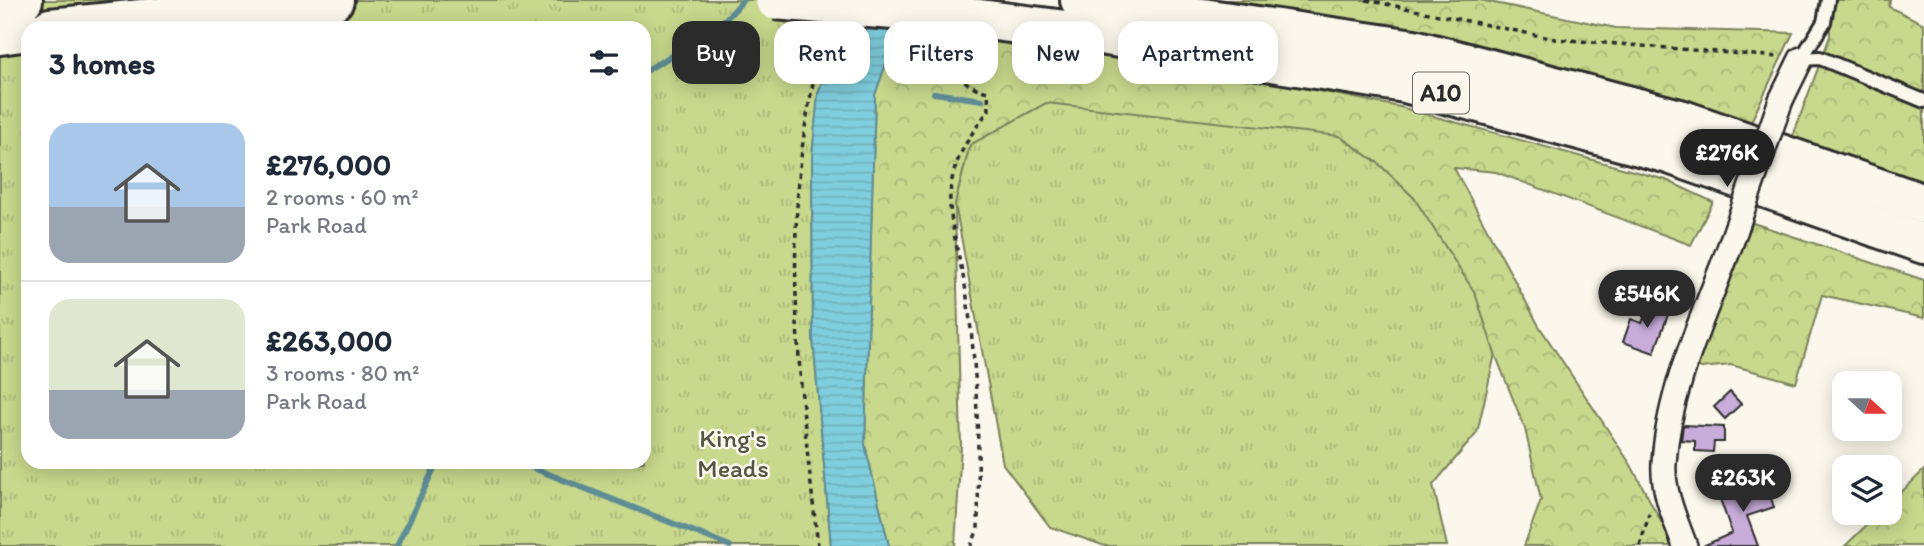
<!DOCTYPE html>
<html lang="en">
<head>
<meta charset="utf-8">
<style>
	:root { --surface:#fff; --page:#f2f2f3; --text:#1f2937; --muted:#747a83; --line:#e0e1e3; --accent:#2b2b2b }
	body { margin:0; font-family:Itim,sans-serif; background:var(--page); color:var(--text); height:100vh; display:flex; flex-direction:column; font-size:26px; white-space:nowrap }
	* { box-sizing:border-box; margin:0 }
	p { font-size:23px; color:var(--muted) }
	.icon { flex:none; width:38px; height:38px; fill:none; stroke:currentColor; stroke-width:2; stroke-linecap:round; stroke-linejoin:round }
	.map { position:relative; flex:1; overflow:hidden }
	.panel { position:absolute; left:21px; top:21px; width:630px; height:448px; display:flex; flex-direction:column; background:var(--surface); border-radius:21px; box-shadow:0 4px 18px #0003 }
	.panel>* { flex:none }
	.banner { position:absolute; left:672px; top:21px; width:665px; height:63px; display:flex; gap:14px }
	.needle { width:46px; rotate:111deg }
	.tools { position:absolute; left:1832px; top:371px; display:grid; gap:14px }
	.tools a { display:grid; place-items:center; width:70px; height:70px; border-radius:14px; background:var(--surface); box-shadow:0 4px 18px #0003; font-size:35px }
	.price { position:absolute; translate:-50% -60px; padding:0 16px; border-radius:24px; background:var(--accent); color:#fff; font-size:23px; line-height:46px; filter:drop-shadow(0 2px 4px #0008) }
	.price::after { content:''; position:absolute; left:50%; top:42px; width:21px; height:16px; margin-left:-10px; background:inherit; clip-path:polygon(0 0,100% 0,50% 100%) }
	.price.on { background:#222; color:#fff }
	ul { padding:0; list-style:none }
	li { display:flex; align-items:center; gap:21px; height:175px; padding:0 28px }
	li+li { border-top:2px solid var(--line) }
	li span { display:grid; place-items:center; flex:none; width:196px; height:140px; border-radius:21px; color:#555 }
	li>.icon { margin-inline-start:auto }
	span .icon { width:84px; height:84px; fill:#fffc; stroke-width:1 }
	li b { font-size:30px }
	h2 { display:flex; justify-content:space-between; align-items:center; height:84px; padding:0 28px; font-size:30px }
	.tag { padding:0 24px; border-radius:21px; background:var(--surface); box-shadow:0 4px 18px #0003; font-size:24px; line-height:63px }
	.tag.on { background:var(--accent); color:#fff }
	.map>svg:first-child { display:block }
	.forest { fill:url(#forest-crowns); stroke:#7a825c; stroke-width:2 }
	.park { fill:url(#park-tufts); stroke:#7a825c; stroke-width:2; fill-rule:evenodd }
	.water { fill:url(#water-rules); stroke:#5e8d96; stroke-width:2 }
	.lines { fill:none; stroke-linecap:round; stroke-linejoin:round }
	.stream { stroke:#5e8d96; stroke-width:6 }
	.building { fill:#c8addb; stroke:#2b2b2b; stroke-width:2 }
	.service-casing { stroke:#2b2b2b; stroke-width:18 }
	.minor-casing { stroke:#2b2b2b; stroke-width:28 }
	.trunk-casing { stroke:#2b2b2b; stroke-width:44 }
	.path { stroke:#2b2b2b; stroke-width:3.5; stroke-dasharray:5 5; stroke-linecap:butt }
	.service { stroke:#fbf7ec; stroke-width:12 }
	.minor { stroke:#fbf7ec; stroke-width:23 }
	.trunk { stroke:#fbf7ec; stroke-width:38 }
	.minor-bridge-casing { stroke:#2b2b2b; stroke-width:28; stroke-linecap:butt }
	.trunk-bridge-casing { stroke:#2b2b2b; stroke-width:44; stroke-linecap:butt }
	.minor-bridge { stroke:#fbf7ec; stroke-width:23 }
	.trunk-bridge { stroke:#fbf7ec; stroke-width:38 }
	.labels { text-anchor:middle; stroke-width:5; stroke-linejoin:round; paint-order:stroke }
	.shield { fill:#fbf7ec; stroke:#696865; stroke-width:2 }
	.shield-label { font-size:24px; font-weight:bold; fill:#2b2b2b }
	.park-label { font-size:26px; fill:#525643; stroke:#fbf7ec }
</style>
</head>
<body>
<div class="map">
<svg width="1924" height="546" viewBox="0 0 1924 546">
	<defs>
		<pattern id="forest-crowns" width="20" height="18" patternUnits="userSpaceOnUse" patternTransform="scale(1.75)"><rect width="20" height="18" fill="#c8d88c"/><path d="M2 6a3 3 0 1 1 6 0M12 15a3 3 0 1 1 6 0" fill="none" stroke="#acba79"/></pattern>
		<pattern id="park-tufts" width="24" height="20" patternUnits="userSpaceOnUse" patternTransform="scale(1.75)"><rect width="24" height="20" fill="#c8d88c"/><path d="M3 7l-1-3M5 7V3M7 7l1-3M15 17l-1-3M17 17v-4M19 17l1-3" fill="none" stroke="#acba79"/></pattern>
		<pattern id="water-rules" width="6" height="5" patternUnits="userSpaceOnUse" patternTransform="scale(1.75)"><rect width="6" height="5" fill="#80cedd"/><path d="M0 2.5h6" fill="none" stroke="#6fb1be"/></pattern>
	</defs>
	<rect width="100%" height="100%" fill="#fbf7ec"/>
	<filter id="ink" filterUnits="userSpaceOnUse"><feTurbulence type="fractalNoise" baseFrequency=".0143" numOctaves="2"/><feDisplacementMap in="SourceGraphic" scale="14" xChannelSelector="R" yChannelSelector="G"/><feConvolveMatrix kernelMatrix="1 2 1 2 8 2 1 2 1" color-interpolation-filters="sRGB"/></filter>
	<g filter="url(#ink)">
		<!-- forest -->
		<g class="forest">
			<path d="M 1200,0 L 1480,0 L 1616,28 L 1793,33 L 1749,126 Z"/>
			<path d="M 1829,0 L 1890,0 L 1889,7 L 1924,24 L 1924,185 L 1792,138 L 1830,36 Z"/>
			<path d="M 899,24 L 1131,54 L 1400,107 L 1666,180 L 1713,202 L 1691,245 L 1496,172 L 1454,168 L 1539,326 L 1631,465 L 1674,546 L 1524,546 L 1541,500 L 1525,429 L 1495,354 L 1414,198 L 1378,163 L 1339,136 L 970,145 L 955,204 L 961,446 L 955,546 L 889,546 L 865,445 L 875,95 Z"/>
			<path d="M 1753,223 L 1924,280 L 1924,318 L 1822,295 L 1796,383 L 1731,365 L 1701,368 L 1695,365 L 1714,299 Z"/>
			<path d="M 1924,470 L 1924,546 L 1845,546 L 1879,513 L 1890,513 L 1890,503 Z"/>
		</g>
		<!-- park -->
		<g class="park">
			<path d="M 0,0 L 850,0 L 818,94 L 812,158 L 813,338 L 831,546 L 0,546 ZM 28,28 L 644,28 L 644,462 L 28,462 Z"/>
			<path d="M 1046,103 L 1339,136 L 1378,163 L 1414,198 L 1475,293 L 1495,354 L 1477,433 L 1433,485 L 1447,546 L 1105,546 L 1050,527 L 1003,464 L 955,204 L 970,145 Z"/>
		</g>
		<!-- water -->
		<path class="water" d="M 850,0 L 908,0 L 875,95 L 865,445 L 889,546 L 831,546 L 813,337 L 812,158 L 818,94 Z"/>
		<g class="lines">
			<!-- stream -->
			<g class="stream">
				<path d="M 644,72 C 678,51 719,32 743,0"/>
				<path d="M 934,93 L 982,100"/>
				<path d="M 518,462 L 730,546"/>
				<path d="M 397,546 L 437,462"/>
			</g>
		</g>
		<!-- building -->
		<g class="building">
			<path d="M 1649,305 L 1669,312 L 1654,353 L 1623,342 L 1631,319 L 1642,323 Z"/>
			<path d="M 1730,392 L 1741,404 L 1725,419 L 1714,407 Z"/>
			<path d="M 1683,425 L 1724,427 L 1724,442 L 1714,442 L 1713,452 L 1695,451 L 1695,441 L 1681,440 Z"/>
			<path d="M 1765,481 L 1774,507 L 1747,516 L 1758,546 L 1703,546 L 1732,533 L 1719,496 Z"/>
		</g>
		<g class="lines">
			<defs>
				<g id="service">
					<path d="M 1801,59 L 1820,58 L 1924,101"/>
					<path d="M 1801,59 L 1824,22 L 1828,0"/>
				</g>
				<g id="minor">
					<path d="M 1781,100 L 1801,59"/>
					<path d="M 1685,546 C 1676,521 1662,491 1664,463 C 1669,381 1710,305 1736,229"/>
				</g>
				<g id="trunk">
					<path d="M 1080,0 L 1414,49 L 1680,119 L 1924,204"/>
					<path d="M 0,3 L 23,0"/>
					<path d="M 940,14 L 1081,32 L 1405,83 L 1669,154 L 1924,244"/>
					<path d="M 50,28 L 334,0"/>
					<path d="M 0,35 L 28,31"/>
				</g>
			</defs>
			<!-- service casing -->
			<use href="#service" class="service-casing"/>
			<!-- minor casing -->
			<use href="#minor" class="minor-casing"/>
			<!-- trunk casing -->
			<use href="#trunk" class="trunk-casing"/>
			<!-- path -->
			<g class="path">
				<path d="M 1366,0 L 1555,39 L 1779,57"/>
				<path d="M 934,42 C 948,66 960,85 988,92 L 989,110 C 969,136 952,161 950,195 C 948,222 965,275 968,305 C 978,380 979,453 978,529 L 971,546"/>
				<path d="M 818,546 C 801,398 781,242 811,94 C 815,73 817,52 825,32"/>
				<path d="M 1640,546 L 1649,514"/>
			</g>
			<!-- service -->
			<use href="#service" class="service"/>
			<!-- minor -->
			<use href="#minor" class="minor"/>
			<!-- trunk -->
			<use href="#trunk" class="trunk"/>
			<defs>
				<path id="minor-bridge" d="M 1736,229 L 1781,100"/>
				<path id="trunk-bridge" d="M 775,0 L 940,14"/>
			</defs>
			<!-- minor-bridge casing -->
			<use href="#minor-bridge" class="minor-bridge-casing"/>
			<!-- trunk-bridge casing -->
			<use href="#trunk-bridge" class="trunk-bridge-casing"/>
			<!-- minor-bridge -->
			<use href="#minor-bridge" class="minor-bridge"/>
			<!-- trunk-bridge -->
			<use href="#trunk-bridge" class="trunk-bridge"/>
		</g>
	</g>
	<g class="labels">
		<!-- shield labels -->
		<rect class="shield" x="1413" y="72.5" width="56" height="41" rx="5"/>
		<g class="shield-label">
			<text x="1441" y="101">A10</text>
		</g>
		<!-- park labels -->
		<g class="park-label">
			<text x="733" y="447">King's<tspan x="733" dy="30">Meads</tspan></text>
		</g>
	</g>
</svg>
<div class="tools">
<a><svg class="needle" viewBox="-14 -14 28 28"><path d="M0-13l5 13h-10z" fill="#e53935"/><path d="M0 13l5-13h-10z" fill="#747a83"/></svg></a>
<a><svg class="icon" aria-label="layers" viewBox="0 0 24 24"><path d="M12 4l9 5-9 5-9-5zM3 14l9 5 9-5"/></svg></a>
</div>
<b class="price on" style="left:1727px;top:189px">£276K</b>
<b class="price" style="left:1647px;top:330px">£546K</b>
<b class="price" style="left:1743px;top:514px">£263K</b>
<div class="banner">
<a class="tag on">Buy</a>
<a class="tag">Rent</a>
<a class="tag">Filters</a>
<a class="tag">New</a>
<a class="tag">Apartment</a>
</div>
<section class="panel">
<h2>3 homes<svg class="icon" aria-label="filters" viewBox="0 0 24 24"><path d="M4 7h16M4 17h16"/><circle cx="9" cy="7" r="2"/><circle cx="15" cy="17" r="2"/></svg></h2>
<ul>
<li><span style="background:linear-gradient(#a9c7e8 60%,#9aa5b1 0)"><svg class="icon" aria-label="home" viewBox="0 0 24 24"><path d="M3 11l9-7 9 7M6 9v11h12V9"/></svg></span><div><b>£276,000</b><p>2 rooms · 60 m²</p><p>Park Road</p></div></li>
<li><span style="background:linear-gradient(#dfe7d0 65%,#9aa5b1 0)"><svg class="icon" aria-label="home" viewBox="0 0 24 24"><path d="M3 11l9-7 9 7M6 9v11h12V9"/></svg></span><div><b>£263,000</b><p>3 rooms · 80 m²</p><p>Park Road</p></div></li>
</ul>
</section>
</div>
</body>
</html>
